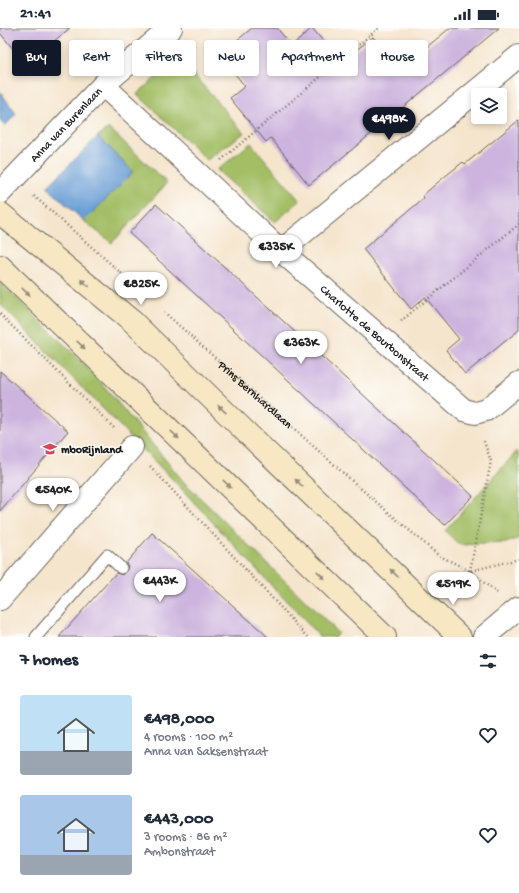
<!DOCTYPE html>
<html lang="en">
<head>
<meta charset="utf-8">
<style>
	:root { --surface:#fff; --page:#f6f6f7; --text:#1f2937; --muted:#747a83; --accent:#111827 }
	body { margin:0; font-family:"Gochi Hand",sans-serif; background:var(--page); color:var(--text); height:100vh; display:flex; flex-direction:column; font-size:15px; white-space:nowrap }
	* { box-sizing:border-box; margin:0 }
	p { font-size:13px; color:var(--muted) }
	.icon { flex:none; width:22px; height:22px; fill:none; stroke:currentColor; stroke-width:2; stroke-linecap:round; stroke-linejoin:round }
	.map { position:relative; height:609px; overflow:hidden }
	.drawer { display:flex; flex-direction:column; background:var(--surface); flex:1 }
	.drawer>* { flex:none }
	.banner { position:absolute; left:12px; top:12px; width:495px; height:36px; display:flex; gap:8px }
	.fabs { position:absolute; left:471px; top:60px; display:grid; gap:8px }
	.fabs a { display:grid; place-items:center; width:36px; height:36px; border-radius:4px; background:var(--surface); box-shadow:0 2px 6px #0003; font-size:20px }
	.price { position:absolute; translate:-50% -34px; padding:0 9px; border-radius:14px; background:#fff; color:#222; font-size:13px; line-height:26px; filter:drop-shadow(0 1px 2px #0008) }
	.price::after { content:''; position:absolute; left:50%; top:24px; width:12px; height:9px; margin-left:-6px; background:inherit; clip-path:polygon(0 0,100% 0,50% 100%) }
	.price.current { background:var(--accent); color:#fff }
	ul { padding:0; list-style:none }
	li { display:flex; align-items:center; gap:12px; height:100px; padding:0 20px }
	li span { display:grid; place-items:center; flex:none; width:112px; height:80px; border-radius:4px; color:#555 }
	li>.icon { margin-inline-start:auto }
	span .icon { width:48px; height:48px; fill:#fffc; stroke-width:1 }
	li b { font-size:17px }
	h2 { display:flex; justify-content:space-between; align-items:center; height:48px; padding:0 20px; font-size:17px }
	.chip { padding:0 14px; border-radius:4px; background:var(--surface); box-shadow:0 2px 6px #0003; font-size:14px; line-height:36px }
	.chip.current { background:var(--accent); color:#fff }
	.status { display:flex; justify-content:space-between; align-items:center; height:28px; padding:0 20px; background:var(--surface); direction:ltr }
	.status svg { height:11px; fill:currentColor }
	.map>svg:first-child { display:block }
	.green { fill:#a3be65; stroke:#606d40 }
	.water { fill:#6a9fd7; stroke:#435e7a }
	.building { fill:#ccb4de }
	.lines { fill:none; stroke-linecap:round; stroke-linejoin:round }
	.service-casing { stroke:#68625a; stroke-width:13 }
	.minor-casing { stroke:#68625a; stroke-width:24 }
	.secondary-casing { stroke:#68625a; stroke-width:24 }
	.path { stroke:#68625a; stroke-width:2.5; stroke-dasharray:1 3; stroke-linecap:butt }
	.service { stroke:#fff; stroke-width:11 }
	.minor { stroke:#fff; stroke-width:22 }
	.secondary { stroke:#f7e8c3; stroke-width:22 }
	.oneway { fill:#948c78 }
	.labels { text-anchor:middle; stroke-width:3; stroke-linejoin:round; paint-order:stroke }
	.street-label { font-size:12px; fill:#1c1c1c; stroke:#fdfcf7 }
	.poi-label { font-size:12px; font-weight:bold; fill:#1c1c1c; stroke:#fdfcf7; text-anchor:start }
</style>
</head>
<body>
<div class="status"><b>21:41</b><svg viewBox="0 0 49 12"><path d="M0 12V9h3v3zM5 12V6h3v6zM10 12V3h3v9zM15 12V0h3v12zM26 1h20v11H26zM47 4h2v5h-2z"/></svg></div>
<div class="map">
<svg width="519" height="609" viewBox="0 0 519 609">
	<rect width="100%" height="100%" fill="#fdfcf7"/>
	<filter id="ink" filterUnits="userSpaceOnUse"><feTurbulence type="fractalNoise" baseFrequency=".025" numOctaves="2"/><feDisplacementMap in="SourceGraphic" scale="8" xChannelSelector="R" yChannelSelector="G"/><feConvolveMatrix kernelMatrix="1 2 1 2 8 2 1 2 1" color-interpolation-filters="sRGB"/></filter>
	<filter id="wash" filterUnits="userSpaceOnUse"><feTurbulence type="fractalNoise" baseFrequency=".012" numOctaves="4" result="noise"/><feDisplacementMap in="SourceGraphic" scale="16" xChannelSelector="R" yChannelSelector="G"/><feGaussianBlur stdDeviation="0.9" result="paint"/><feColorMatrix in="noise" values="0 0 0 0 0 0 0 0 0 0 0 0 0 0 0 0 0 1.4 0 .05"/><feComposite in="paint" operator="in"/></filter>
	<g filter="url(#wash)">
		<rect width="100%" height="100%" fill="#f5e5cd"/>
		<!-- green -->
		<g class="green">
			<path d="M 179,29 L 244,105 L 207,132 L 137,66 Z"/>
			<path d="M 109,100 L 167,155 L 112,215 L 84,193 L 133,144 L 98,108 Z"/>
			<path d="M 251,115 L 300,173 L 275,194 L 217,142 Z"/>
			<path d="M 0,254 L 76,328 L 104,358 L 183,453 L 338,605 L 334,609 L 320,609 L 175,454 L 0,276 Z"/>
			<path d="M 517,423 L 519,426 L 519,510 L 506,515 L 460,517 L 445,503 Z"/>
		</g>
		<!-- water -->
		<g class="water">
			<path d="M 0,63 L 16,86 L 5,98 L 0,93 Z"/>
			<path d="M 98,108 L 133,144 L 84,193 L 47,159 Z"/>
		</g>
		<g id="blocks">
			<!-- building -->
			<g class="building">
				<path d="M 0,0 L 70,0 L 26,36 L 0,5 Z"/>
				<path d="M 252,0 L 277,0 L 292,18 L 312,0 L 341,34 L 373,9 L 400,41 L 450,0 L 499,0 L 309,157 L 271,110 L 266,114 L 230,70 L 245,58 L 219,27 Z"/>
				<path d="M 519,92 L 519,302 L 465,346 L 446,322 L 459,311 L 425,269 L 411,281 L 363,221 L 424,170 L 423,167 L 443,150 L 463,134 L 465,136 Z"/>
				<path d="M 156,176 L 473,468 L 445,497 L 129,205 Z"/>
				<path d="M 0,343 L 68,403 L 0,483 Z"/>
				<path d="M 152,505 L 180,530 L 268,609 L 59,609 L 116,545 L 123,547 L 126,544 L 128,538 L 126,535 Z"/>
			</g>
		</g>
	</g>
	<g filter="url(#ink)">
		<use href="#blocks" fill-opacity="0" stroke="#68625a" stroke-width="1"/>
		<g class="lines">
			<defs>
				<path id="service" d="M 36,609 L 107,527 L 121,540"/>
				<g id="minor">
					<path id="s2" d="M 103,57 L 281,223 L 464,382 L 475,385 L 486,382 L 519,355"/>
					<path id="s3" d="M 0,165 L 103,57 L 171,0"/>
					<path d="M 281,223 L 519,28"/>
					<path d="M 0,571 L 132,419"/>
					<path d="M 484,609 L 519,580"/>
				</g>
				<g id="secondary">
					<path d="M 0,185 L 132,293 L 250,408 L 460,609"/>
					<path d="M 0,238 L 385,609"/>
				</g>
			</defs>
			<!-- service casing -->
			<use href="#service" class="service-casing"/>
			<!-- minor casing -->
			<use href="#minor" class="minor-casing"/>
			<!-- secondary casing -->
			<use href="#secondary" class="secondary-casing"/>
			<!-- path -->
			<g class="path">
				<path d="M 221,132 L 379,0"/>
				<path d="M 34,168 L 138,260"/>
				<path id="s1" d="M 164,284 L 359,459 L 438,527 L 470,543 L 497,565"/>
				<path d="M 0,286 L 114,400"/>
				<path d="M 401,293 L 519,196"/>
				<path d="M 150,438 L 308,609"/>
				<path d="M 470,543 L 491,433 L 483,411"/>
				<path d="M 442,556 L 470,543 L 519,531"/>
			</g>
			<!-- service -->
			<use href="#service" class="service"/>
			<!-- minor -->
			<use href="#minor" class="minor"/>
			<!-- secondary -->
			<use href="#secondary" class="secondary"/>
		</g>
		<!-- one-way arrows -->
		<defs><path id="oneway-solid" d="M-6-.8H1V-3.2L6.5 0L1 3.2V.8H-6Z"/></defs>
		<g class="oneway">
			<use href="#oneway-solid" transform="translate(85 255) rotate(-141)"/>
			<use href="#oneway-solid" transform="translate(26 264) rotate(44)"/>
			<use href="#oneway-solid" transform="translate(81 317) rotate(44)"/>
			<use href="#oneway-solid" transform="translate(222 381) rotate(-136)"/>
			<use href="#oneway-solid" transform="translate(175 407) rotate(44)"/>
			<use href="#oneway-solid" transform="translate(299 455) rotate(-136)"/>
			<use href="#oneway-solid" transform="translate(227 456) rotate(44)"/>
			<use href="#oneway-solid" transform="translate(394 545) rotate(-136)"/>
			<use href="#oneway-solid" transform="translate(321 547) rotate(44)"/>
		</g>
	</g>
	<!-- icons -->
	<defs>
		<symbol id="university-bare" viewBox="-9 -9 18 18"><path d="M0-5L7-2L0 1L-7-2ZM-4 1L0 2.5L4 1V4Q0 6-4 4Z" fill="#d1495b" stroke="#fdfcf7" stroke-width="2.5" paint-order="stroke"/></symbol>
	</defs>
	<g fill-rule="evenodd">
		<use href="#university-bare" x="40" y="411" width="20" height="20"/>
	</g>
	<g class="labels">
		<!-- street labels -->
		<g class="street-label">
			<text dy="4" stroke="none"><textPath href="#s3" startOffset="95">Anna van Burenlaan</textPath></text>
			<text dy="4" stroke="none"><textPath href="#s2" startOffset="368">Charlotte de Bourbonstraat</textPath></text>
			<text dy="4" stroke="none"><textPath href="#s1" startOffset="123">Prins Bernhardlaan</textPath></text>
		</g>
		<!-- poi labels -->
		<g class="poi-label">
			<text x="61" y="425">mboRijnland</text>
		</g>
	</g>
</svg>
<div class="fabs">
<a><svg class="icon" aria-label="layers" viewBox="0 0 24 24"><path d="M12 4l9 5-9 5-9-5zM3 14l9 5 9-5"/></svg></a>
</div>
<b class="price current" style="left:389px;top:113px">€498K</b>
<b class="price" style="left:276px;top:241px">€335K</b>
<b class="price" style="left:141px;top:278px">€825K</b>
<b class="price" style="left:301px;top:337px">€363K</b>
<b class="price" style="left:53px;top:484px">€540K</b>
<b class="price" style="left:160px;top:575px">€443K</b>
<b class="price" style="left:453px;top:578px">€519K</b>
<div class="banner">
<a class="chip current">Buy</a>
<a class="chip">Rent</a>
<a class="chip">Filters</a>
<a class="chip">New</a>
<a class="chip">Apartment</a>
<a class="chip">House</a>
</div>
</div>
<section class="drawer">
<h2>7 homes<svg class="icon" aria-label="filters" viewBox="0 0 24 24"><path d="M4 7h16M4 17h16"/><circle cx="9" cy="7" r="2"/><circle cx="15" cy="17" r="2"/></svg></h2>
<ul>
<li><span style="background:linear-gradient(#bfe0f5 70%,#9aa5b1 0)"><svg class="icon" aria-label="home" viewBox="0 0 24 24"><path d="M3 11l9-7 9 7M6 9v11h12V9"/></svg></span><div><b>€498,000</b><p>4 rooms · 100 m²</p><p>Anna van Saksenstraat</p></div><svg class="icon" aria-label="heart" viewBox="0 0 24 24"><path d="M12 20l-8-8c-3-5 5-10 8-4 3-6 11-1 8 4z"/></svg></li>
<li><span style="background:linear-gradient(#a9c7e8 75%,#9aa5b1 0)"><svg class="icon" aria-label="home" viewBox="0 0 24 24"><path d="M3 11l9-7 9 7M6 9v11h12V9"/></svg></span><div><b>€443,000</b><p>3 rooms · 86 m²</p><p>Ambonstraat</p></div><svg class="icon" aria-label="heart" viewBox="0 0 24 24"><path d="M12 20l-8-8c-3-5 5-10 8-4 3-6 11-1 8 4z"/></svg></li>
</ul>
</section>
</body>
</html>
